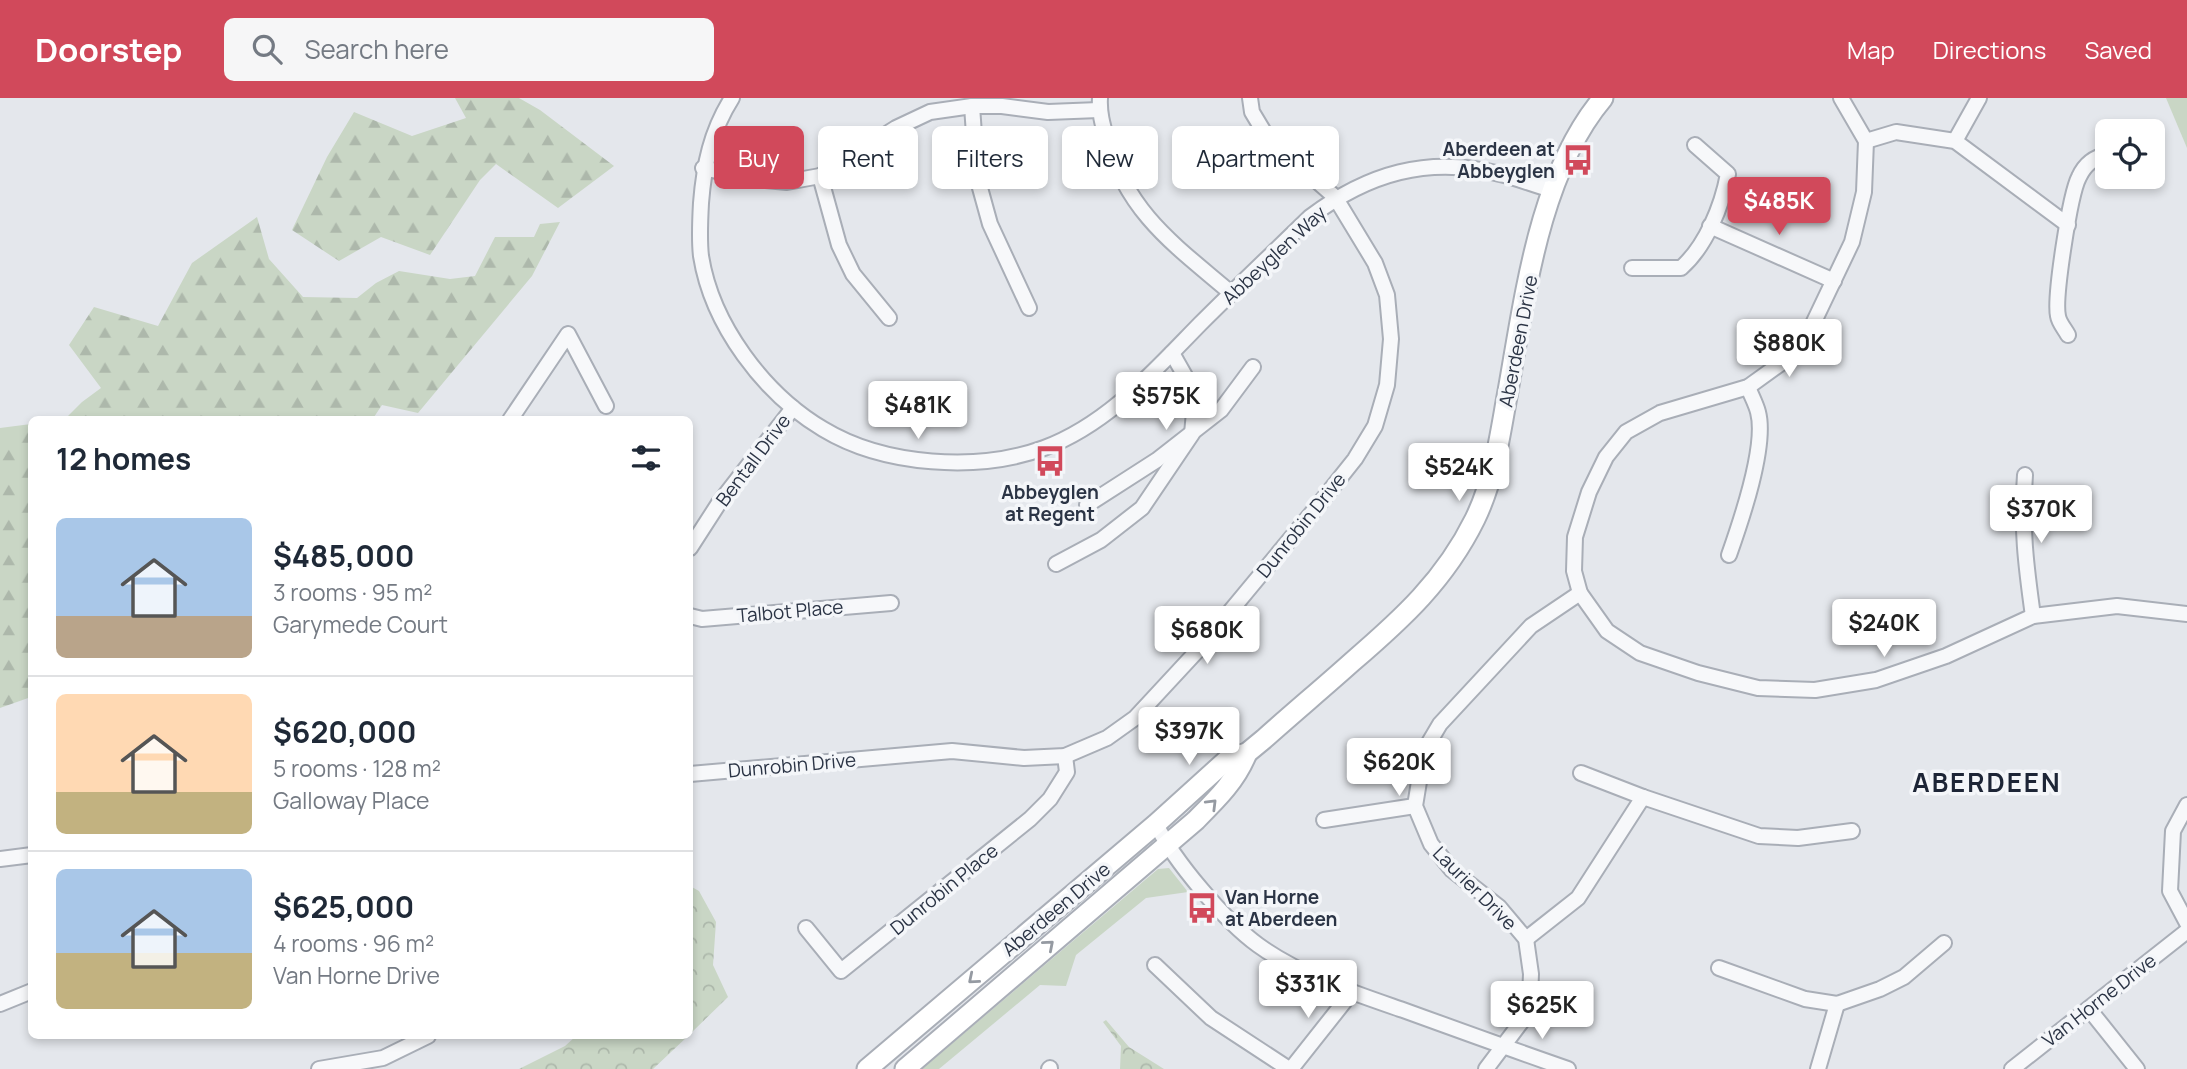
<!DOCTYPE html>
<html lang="en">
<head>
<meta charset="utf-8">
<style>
	:root { --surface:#fff; --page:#f6f6f7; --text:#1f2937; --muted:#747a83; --line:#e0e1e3; --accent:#d1495b }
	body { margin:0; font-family:Manrope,sans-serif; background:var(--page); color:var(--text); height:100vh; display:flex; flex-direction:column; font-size:26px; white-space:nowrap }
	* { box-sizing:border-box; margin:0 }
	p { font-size:23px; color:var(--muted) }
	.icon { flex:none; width:38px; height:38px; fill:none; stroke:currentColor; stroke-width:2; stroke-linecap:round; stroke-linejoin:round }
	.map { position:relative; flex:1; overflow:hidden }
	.details { position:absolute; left:28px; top:318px; width:665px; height:623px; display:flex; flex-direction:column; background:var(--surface); border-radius:10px; box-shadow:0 4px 10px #0003 }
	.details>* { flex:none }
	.top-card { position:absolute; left:714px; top:28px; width:665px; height:63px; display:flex; gap:14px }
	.buttons { position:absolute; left:2095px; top:21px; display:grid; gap:14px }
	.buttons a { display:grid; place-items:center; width:70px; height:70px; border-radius:10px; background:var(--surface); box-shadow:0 4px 10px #0003; font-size:35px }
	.price { position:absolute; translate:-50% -60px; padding:0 16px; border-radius:7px; background:#fff; color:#222; font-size:23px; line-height:46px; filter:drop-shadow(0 2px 4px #0008) }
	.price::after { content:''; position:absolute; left:50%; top:42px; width:21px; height:16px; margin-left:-10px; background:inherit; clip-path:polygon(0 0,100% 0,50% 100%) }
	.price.on { background:var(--accent); color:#fff }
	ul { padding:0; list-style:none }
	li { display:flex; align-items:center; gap:21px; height:175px; padding:0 28px }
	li+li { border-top:2px solid var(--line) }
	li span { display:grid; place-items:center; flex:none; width:196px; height:140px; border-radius:10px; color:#555 }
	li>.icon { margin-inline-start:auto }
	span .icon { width:84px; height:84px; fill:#fffc; stroke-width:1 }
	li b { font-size:30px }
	h2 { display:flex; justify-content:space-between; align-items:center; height:84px; padding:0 28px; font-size:30px }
	.chip { padding:0 24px; border-radius:10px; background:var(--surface); box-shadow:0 4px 10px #0003; font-size:24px; line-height:63px }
	.chip.on { background:var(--accent); color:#fff }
	header { display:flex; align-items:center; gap:42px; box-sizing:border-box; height:98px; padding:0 35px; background:var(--accent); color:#fff }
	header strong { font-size:33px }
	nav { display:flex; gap:38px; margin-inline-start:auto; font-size:24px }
	.search { width:490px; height:63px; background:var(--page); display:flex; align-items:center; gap:18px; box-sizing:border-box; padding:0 24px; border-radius:10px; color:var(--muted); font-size:26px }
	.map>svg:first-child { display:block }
	.grass { fill:#c9d6c5 }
	.forest { fill:url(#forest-firs) }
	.park { fill:url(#park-crowns) }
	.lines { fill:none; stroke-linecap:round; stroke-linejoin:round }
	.street-casing { stroke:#a9aeb7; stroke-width:18 }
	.secondary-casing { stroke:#a9aeb7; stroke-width:23 }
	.street { stroke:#f7f8fa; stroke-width:14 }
	.secondary { stroke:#fff; stroke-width:19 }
	.oneway { stroke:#959aa2 }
	.labels { text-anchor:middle; stroke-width:7; stroke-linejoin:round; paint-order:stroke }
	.poi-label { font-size:19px; font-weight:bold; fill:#2b3445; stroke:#f4f6f9; text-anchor:end }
	.street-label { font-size:19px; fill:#2b3445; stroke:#f4f6f9 }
	.district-label { font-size:26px; font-weight:bold; letter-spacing:2px; fill:#1d2536; stroke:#f4f6f9 }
</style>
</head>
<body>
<header>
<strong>Doorstep</strong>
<div class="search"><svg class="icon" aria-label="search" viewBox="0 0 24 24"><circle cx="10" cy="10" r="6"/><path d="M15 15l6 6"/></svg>Search here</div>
<nav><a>Map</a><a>Directions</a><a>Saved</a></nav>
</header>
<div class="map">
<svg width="2187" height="971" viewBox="0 0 2187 971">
	<defs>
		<pattern id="forest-firs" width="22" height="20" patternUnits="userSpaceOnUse" patternTransform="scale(1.75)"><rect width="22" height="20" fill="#c9d6c5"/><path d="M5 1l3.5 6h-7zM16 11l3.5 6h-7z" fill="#adb8ab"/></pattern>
		<pattern id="park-crowns" width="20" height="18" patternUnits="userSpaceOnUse" patternTransform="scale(1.75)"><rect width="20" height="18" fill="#c9d6c5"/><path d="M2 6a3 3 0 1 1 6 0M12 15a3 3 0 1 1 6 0" fill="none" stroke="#adb8ab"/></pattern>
	</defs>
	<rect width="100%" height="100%" fill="#e4e7ec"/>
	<!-- grass -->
	<g class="grass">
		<path d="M 2166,0 L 2187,0 L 2187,50 Z"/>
		<path d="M 1169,770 L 1188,794 L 1146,800 L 1076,857 L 1066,888 L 1040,887 L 939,971 L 922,971 L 1158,771 Z"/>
	</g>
	<!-- forest -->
	<g class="forest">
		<path d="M 455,0 L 519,0 L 540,12 L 614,68 L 558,110 L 496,66 L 480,82 L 430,157 L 381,139 L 339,163 L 292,132 L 327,59 L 354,14 L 412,38 L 466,20 Z"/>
		<path d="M 257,119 L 269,161 L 303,199 L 357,200 L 376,185 L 399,173 L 450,181 L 475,178 L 495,139 L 534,139 L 540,126 L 560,124 L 532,178 L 418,315 L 382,307 L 372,322 L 64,322 L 82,304 L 101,290 L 69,247 L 94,209 L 158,228 L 192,165 Z"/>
		<path d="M 31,326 L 31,599 L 0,610 L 0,330 Z"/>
	</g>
	<!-- park -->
	<g class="park">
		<path d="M 690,788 L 699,793 L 716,824 L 713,867 L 728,899 L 690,936 Z"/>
		<path d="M 1106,922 L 1129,949 L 1164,971 L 1120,971 L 1121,948 L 1103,924 Z"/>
		<path d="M 576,938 L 688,938 L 653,971 L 519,971 L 565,948 Z"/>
	</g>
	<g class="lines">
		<defs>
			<g id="street">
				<path d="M 732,0 C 711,33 704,67 701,105 C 700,123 699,141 701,158 C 712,227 764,296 823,331 C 884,368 978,374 1044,350 C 1108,326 1153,274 1200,226 C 1236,190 1273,155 1310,119 C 1367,76 1428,57 1500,76 C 1517,80 1534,87 1552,92"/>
				<path d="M 1100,0 C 1099,15 1103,28 1107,42 C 1128,116 1176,148 1231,195"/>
				<path d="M 1841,0 L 1866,43 L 1864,94 L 1852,144 L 1811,230 L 1780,266 L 1748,289 L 1660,315 L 1626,334 L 1606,359 L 1589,394 L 1575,439 L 1574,473 L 1580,495 L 1607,533 L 1640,555 L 1698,575 L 1758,590 L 1815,592 L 1876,582 L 1946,558 L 2033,518 L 2117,508 L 2187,516"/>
				<path d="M 972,8 L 977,79 L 990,126 L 1029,210"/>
				<path d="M 1866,43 L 1896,34 L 1955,43 L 2068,127"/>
				<path d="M 1955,43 L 1979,0"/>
				<path d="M 703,70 L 753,81 L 787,84 L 820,78 L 896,30 L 930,14 L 972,8 L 1002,8 L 1048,14 L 1099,12"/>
				<path d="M 820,78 L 839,147 L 853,176 L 889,220"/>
				<path d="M 1710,128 L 1834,183"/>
				<path d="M 1632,170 L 1681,170 C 1706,148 1722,108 1728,76 L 1695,47"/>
				<path d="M 2068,237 C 2065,231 2059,225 2058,218 C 2054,200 2070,96 2079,79 C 2085,66 2094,59 2107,57"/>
				<path d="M 510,322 L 568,236 L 606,308"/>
				<path d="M 2025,377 C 2021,428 2026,468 2033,518"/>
				<path d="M 1087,407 L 1157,362 L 1221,312 L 1253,269"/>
				<path d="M 690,450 L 719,405 L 793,310"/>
				<path d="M 1729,457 C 1741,423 1767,348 1758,314 C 1756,306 1751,297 1748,289"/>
				<path d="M 1056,466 L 1101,442 L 1142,410 L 1192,336 L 1194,314 L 1185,278 L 1172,255"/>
				<path d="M 690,518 L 702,521 L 891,505"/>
				<path d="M 1581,675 L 1643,699 L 1759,738 L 1798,740 L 1852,733"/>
				<path d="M 690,676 L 952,653 L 1024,660 L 1065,658 L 1107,640 L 1135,620 L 1199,551 L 1316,410 L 1355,361 L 1375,328 L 1387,287 L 1391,241 L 1387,197 L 1375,165 L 1335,99 L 1267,39 L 1252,14 L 1250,0"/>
				<path d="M 2187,707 L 2173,733 L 2170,793 L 2187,825"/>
				<path d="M 1324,722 L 1415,708"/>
				<path d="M 1156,726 C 1174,763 1225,823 1258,847 C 1301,878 1354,895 1403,912 C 1458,932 1513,952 1568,971"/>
				<path d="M 0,761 L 32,757"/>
				<path d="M 806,830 L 841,873 L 1030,721 L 1050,701 L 1067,674 L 1065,658"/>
				<path d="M 1526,841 L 1578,800 L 1643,699"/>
				<path d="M 1155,867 L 1211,920 L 1289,971"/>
				<path d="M 1719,870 L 1805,901 L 1837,906 L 1880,891 L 1904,879 L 1944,845"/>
				<path d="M 0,906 L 32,893"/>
				<path d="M 2089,911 L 2137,971"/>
				<path d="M 319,971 L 383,960 L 428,938"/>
				<path d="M 1049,971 L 1050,970"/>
				<path d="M 1291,971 L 1352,894"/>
				<path d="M 1486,971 L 1522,923 L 1530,899 L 1531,876 L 1526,841 L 1499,809 L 1452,772 L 1431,746 L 1415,708 L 1424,653 L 1440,626 L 1531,528 L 1580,495"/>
				<path d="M 1818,971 L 1837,906"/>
				<path d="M 2012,971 L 2187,833"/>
			</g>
			<g id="secondary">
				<path d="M 867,971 L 1156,726 L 1229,660 L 1247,655 L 1264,641 C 1293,615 1323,590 1352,564 C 1402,521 1445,482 1475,421 C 1493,384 1499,344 1506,304 C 1524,207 1537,78 1603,0"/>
				<path d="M 905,971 L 1195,723 C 1216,702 1236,683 1247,655"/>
			</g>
		</defs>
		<!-- street casing -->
		<use href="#street" class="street-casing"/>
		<!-- secondary casing -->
		<use href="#secondary" class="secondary-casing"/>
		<!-- street -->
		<use href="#street" class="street"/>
		<!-- secondary -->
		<use href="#secondary" class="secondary"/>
	</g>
	<!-- one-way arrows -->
	<defs><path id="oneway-chevron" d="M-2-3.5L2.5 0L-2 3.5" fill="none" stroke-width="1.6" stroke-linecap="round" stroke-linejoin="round" transform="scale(1.75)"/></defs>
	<g class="oneway">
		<use href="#oneway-chevron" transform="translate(1212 706) rotate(-45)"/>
		<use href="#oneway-chevron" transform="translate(1049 847) rotate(-41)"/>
		<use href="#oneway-chevron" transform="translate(973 881) rotate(140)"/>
	</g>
	<!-- icons -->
	<defs>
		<symbol id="bus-bare" viewBox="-9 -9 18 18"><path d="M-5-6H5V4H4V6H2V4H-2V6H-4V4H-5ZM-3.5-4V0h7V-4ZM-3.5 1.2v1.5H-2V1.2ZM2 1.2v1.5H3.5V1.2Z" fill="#d1495b" stroke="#f4f6f9" stroke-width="2.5" paint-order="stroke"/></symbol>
	</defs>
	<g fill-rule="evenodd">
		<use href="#bus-bare" x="1556" y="40" width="44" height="44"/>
		<use href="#bus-bare" x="1028" y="341" width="44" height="44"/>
		<use href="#bus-bare" x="1180" y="788" width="44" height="44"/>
	</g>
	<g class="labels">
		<!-- poi labels -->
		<g class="poi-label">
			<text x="1555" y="58">Aberdeen at<tspan x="1555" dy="22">Abbeyglen</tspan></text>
			<text x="1050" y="401" text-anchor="middle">Abbeyglen<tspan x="1050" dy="22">at Regent</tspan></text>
			<text x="1225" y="806" text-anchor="start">Van Horne<tspan x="1225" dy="22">at Aberdeen</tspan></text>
		</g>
		<!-- street labels -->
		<g class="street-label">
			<text transform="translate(1274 157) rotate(-43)" y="7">Abbeyglen Way</text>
			<text transform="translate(1518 243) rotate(-79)" y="7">Aberdeen Drive</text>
			<text transform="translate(753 362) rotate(-53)" y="7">Bentall Drive</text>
			<text transform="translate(1301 427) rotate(-51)" y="7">Dunrobin Drive</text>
			<text transform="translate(790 513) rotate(-5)" y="7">Talbot Place</text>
			<text transform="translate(792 667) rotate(-5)" y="7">Dunrobin Drive</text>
			<text transform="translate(1475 790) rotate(45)" y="7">Laurier Drive</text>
			<text transform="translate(944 791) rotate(-39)" y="7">Dunrobin Place</text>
			<text transform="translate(1056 811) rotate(-40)" y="7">Aberdeen Drive</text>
			<text transform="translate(2099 902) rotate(-38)" y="7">Van Horne Drive</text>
		</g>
		<!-- district labels -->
		<g class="district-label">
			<text x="1987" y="694">ABERDEEN</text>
		</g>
	</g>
</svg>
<div class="buttons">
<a><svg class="icon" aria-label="locate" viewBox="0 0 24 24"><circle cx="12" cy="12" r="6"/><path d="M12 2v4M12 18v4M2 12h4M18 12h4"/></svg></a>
</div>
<b class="price on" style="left:1779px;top:139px">$485K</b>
<b class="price" style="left:1789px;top:281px">$880K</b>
<b class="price" style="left:1166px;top:334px">$575K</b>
<b class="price" style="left:918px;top:343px">$481K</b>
<b class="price" style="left:1459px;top:405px">$524K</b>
<b class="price" style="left:2041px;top:447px">$370K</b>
<b class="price" style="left:1884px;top:561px">$240K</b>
<b class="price" style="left:1207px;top:568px">$680K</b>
<b class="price" style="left:1189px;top:669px">$397K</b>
<b class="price" style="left:1399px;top:700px">$620K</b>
<b class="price" style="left:1308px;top:922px">$331K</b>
<b class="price" style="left:1542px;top:943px">$625K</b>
<div class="top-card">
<a class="chip on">Buy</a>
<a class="chip">Rent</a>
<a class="chip">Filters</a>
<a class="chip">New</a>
<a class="chip">Apartment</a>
</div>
<section class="details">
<h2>12 homes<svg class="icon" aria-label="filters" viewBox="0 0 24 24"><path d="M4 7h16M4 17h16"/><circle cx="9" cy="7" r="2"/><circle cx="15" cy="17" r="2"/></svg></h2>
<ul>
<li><span style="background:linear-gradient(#a9c7e8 70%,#b9a48a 0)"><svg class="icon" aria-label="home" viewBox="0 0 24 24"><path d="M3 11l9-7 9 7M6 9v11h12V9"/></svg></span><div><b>$485,000</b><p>3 rooms · 95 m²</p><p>Garymede Court</p></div></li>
<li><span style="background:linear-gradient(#ffd9b3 70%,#c2b280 0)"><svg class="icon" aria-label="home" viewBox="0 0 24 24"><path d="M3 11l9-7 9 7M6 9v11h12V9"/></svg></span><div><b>$620,000</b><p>5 rooms · 128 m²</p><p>Galloway Place</p></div></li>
<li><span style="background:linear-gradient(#a9c7e8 60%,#c2b280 0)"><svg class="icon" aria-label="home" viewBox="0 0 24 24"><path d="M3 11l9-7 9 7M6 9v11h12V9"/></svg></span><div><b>$625,000</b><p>4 rooms · 96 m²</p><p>Van Horne Drive</p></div></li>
</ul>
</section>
</div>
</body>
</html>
